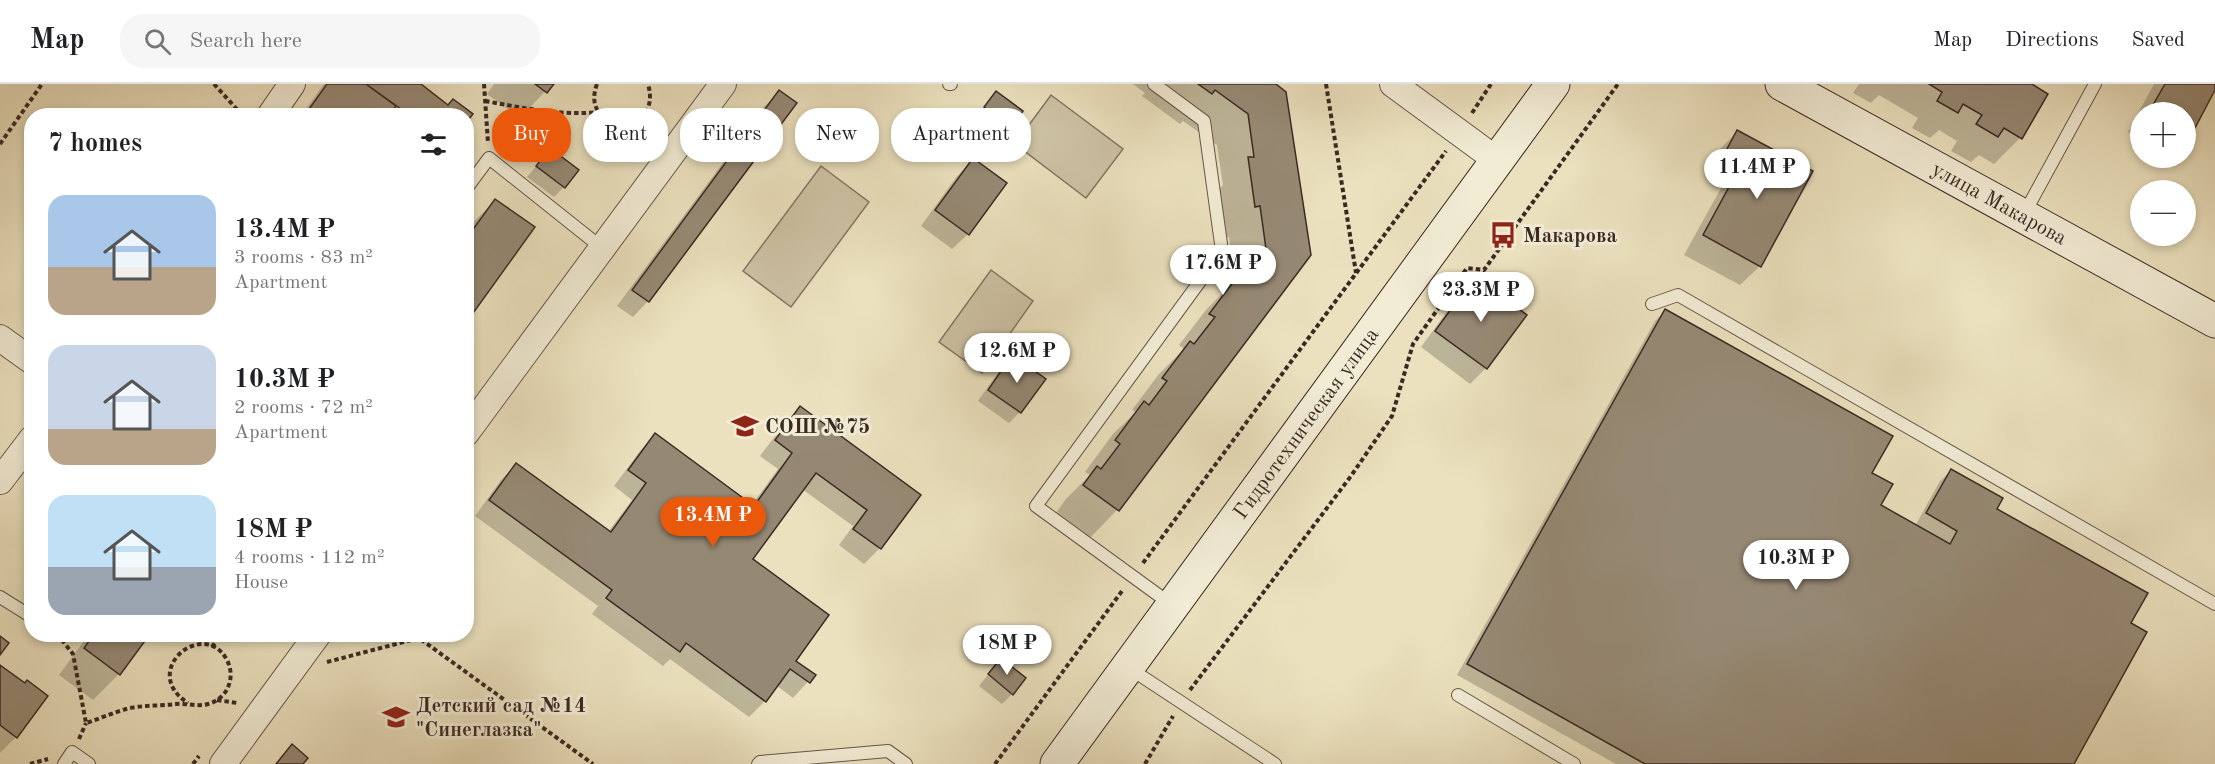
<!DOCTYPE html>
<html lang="en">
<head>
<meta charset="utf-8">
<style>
	:root { --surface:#fff; --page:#f6f6f6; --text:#202124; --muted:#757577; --line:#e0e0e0; --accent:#ea580c }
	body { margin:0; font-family:"Old Standard TT",serif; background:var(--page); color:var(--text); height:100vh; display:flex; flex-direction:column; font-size:22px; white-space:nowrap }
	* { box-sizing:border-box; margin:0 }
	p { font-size:20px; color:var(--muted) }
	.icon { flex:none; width:33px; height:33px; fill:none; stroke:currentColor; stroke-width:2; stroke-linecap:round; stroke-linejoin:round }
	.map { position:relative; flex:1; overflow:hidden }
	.drawer { position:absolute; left:24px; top:24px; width:450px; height:534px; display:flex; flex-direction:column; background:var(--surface); border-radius:24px; box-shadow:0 3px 9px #0003 }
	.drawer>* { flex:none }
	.hud { position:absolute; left:492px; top:24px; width:570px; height:54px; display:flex; gap:12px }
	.controls { position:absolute; left:2130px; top:18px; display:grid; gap:12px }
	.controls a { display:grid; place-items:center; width:66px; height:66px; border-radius:50%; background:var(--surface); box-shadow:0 3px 9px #0003; font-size:30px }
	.price { position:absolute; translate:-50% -51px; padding:0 14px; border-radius:21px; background:#fff; color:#222; font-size:20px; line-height:39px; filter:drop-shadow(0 2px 3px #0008) }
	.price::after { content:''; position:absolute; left:50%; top:36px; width:18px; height:14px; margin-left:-9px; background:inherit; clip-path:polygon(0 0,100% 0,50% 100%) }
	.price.active { background:var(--accent); color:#fff }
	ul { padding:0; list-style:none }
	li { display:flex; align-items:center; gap:18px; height:150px; padding:0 24px }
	li span { display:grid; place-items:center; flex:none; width:168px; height:120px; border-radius:18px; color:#555 }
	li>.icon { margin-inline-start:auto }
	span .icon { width:72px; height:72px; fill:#fffc; stroke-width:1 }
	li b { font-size:26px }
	h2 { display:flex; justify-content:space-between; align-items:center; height:72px; padding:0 24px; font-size:26px }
	.chip { padding:0 21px; border-radius:24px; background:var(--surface); box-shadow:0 3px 9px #0003; font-size:21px; line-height:54px }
	.chip.active { background:var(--accent); color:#fff }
	header { display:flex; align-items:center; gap:36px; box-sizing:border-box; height:84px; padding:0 30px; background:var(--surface); border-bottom:2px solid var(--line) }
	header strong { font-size:28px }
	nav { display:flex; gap:33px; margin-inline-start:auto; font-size:21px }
	.search { width:420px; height:54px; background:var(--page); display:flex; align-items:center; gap:15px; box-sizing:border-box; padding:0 21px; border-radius:24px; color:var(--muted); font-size:22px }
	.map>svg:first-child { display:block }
	.green { fill:#cdc2a4; stroke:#847664; stroke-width:1.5 }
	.shadow { fill:#0003 }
	.building { fill:#968974; stroke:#3a2923; stroke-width:1.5 }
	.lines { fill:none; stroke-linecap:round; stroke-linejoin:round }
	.lane-casing { stroke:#66574a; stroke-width:14 }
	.street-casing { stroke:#66574a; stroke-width:28 }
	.secondary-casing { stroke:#3a2923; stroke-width:35 }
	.path { stroke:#3a2923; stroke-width:4; stroke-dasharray:4.5 3; stroke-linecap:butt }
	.lane { stroke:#f2ecd5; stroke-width:12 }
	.street { stroke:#f2ecd5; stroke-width:26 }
	.secondary { stroke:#f2ecd5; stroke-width:33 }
	.labels { text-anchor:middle; stroke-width:6; stroke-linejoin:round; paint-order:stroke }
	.street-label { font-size:21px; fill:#3a2923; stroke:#f2ecd5 }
	.poi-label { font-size:21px; font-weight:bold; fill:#3a2923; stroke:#f2ecd5; text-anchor:start }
</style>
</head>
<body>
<header>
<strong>Map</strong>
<div class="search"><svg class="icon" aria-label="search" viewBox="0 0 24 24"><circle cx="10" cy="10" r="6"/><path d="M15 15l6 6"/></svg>Search here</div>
<nav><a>Map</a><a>Directions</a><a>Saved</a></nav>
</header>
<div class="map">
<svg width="2215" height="680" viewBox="0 0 2215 680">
	<rect width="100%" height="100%" fill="#ebe1be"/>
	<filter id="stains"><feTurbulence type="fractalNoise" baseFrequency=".00333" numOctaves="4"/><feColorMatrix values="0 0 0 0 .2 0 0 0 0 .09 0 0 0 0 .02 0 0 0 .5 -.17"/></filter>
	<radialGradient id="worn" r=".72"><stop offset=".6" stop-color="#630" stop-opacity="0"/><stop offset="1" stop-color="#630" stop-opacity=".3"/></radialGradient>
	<!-- green -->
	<g class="green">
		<path d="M 1051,11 L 1123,65 L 1086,114 L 1015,60 Z"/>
		<path d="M 821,82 L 869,118 L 791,223 L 743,187 Z"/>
		<path d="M 991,186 L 1033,217 L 982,289 L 939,258 Z"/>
	</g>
	<!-- shadow -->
	<g class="shadow">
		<path d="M 324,0 L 419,0 L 448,22 L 466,32 L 301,32 Z"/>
		<path d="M 494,0 L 552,0 L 520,34 L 487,10 Z"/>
		<path d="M 1133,0 L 1273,0 L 1310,170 L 1117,426 L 1086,458 L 1053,433 L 1066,415 L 1090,391 L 1085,388 L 1113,350 L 1136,328 L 1132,326 L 1159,290 L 1184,265 L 1179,261 L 1206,226 L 1235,196 L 1229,153 L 1224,154 L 1218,106 L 1223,101 L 1217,61 L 1183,37 L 1180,40 L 1142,12 L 1145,9 Z"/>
		<path d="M 1859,0 L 2029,0 L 2020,54 L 1994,80 L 1979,71 L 1971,78 L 1951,67 L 1957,57 L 1939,46 L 1930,54 L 1912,44 L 1918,34 L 1879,11 L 1871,19 L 1853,9 Z"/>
		<path d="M 2154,0 L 2215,0 L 2215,3 L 2193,43 L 2186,51 L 2186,28 L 2140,28 L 2140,54 L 2128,48 Z"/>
		<path d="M 780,8 L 795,19 L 648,217 L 633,233 L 617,222 L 764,23 Z"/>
		<path d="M 996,9 L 1010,43 L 1000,53 L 975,34 Z"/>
		<path d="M 1738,47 L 1811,88 L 1760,182 L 1740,201 L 1684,171 L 1726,95 L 1708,85 L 1718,67 Z"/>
		<path d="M 550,66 L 564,103 L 554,113 L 527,93 Z"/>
		<path d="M 973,76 L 968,150 L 952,165 L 921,142 L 957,92 Z"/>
		<path d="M 495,117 L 466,237 L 466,145 Z"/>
		<path d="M 1476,194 L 1525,231 L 1486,284 L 1470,300 L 1421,263 L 1460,210 Z"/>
		<path d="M 1665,227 L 1870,390 L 1879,422 L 1915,442 L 1940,397 L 1951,387 L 2129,540 L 2072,680 L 1616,680 L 1457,591 L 1655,237 Z"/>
		<path d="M 1012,273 L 1043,295 L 1020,328 L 1009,339 L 978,317 L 1002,283 Z"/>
		<path d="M 800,324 L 919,411 L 880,464 L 864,480 L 839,461 L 853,442 L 802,405 L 751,475 L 794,577 L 813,592 L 793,614 L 776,601 L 765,617 L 749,633 L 670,575 L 663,582 L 592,530 L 598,522 L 475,432 L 501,396 L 516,381 L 608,448 L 632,416 L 614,402 L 640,367 L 655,351 L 751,422 L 778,385 L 760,372 L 785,339 Z"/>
		<path d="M 89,550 L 148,550 L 119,590 L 93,616 L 59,591 Z"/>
		<path d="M 0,583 L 16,653 L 0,669 Z"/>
		<path d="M 991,587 L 1012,610 L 1002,620 L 979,602 Z"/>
	</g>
	<!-- building -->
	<g class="building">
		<path d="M 327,0 L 366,0 L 396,22 L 389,32 L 304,32 Z"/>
		<path d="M 366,0 L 421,0 L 448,21 L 453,15 L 473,30 L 466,39 L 466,32 L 398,32 L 402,26 Z"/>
		<path d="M 535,0 L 554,0 L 547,9 Z"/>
		<path d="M 1198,0 L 1276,0 L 1286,8 L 1311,171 L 1119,427 L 1083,401 L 1097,382 L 1101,385 L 1120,360 L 1115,356 L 1144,317 L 1149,321 L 1167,297 L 1162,294 L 1190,257 L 1194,260 L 1215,233 L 1209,230 L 1237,193 L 1242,196 L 1266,165 L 1260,122 L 1255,123 L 1248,73 L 1254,73 L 1248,30 L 1215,6 L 1212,10 Z"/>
		<path d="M 1929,0 L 2032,0 L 2048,10 L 2022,55 L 2004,44 L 1998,53 L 1976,40 L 1982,31 L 1963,20 L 1958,29 L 1937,17 L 1942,8 Z"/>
		<path d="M 2165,0 L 2215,0 L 2215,6 L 2195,44 L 2186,39 L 2186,28 L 2167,28 L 2153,21 Z"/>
		<path d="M 779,6 L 797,19 L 649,218 L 632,206 Z"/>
		<path d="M 996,7 L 1023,27 L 1011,44 L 984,23 Z"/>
		<path d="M 1737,46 L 1813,87 L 1761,183 L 1703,151 L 1744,75 L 1727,65 Z"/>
		<path d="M 550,64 L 579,86 L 565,104 L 536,82 Z"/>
		<path d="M 973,74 L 1007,99 L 969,151 L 935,126 Z"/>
		<path d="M 495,115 L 535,143 L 466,239 L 466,155 Z"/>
		<path d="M 1475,192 L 1527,231 L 1487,285 L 1435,247 Z"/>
		<path d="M 1665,225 L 1893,352 L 1872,389 L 1893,400 L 1881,421 L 1950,460 L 1957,447 L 1926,429 L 1951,385 L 2003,414 L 1997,425 L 2148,509 L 2131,539 L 2147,548 L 2074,680 L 1645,680 L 1467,580 Z"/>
		<path d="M 1012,271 L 1046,295 L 1021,329 L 988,306 Z"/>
		<path d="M 800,322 L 921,411 L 881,465 L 853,445 L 867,426 L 816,389 L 753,475 L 829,531 L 796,577 L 816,591 L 810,599 L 790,585 L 766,618 L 686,559 L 680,568 L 606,514 L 612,506 L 489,416 L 516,379 L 611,448 L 646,399 L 628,386 L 655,349 L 754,422 L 792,369 L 775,356 Z"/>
		<path d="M 94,550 L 150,550 L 120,591 L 84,564 Z"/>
		<path d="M 0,552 L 9,559 L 0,571 Z"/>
		<path d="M 1001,574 L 1026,594 L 1013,611 L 988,590 Z"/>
		<path d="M 0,581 L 25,599 L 27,596 L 48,612 L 17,654 L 0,641 Z"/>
		<path d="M 292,660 L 308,674 L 303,680 L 276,680 Z"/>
	</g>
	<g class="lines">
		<defs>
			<g id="lane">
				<path d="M 949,0 L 951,0"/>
				<path d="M 1154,0 L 1204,37 L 1222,167 L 1036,422 L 1172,521"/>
				<path d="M 466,105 L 489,74 L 602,164"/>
				<path d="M 2023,132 L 2095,0"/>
				<path d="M 1652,220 L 1678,211 L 2215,520"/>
				<path d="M 0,513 L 32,533"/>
				<path d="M 1129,584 L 1275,680"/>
				<path d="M 1458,611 L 1574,680"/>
				<path d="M 64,680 L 72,668 L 89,680"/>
				<path d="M 758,680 L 760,678 L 888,667 L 906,680"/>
			</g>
			<g id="street">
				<path d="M 1393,0 L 1498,77"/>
				<path d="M 270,32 L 292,0"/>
				<path d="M 0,254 L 32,277"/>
				<path d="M 466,349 L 723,0"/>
				<path d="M 0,397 L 32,355"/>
				<path d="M 223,680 L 318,550"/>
			</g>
			<g id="secondary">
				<path id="s1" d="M 1782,0 L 2215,237"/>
				<path id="s2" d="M 1057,680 L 1553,0"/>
			</g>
		</defs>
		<!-- lane casing -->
		<use href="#lane" class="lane-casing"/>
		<!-- street casing -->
		<use href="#street" class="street-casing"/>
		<!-- secondary casing -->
		<use href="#secondary" class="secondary-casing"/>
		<!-- path -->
		<g class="path">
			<path d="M 214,0 L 243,32"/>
			<path d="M 484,0 L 488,59"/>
			<path d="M 597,0 C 578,50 664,54 648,0"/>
			<path d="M 1326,0 L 1356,189"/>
			<path d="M 485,17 C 524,24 560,32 599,28"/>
			<path d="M 1472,29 L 1491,0"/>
			<path d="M 638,36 L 655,48"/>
			<path d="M 0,60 L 42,0"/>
			<path d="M 1143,479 L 1446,67"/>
			<path d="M 57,550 L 73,570 L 86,639 C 99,635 112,629 126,625 C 141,621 160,622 176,620 C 187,619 198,623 208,620 C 216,618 222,613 226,607 C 232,597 232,586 227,576 C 204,533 138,587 188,619"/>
			<path d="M 212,563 L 221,550"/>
			<path d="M 327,578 L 419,554 L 593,680"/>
			<path d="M 1190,606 L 1351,392 L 1392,332 L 1413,260 L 1467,184 L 1484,186 L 1618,0"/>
			<path d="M 217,616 L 237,619"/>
			<path d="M 79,655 L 86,639"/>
			<path d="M 30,680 L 48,675"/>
			<path d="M 193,680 L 199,672"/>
			<path d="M 995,680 L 1122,507"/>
			<path d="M 1145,680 L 1173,632"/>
		</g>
		<!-- lane -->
		<use href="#lane" class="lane"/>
		<!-- street -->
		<use href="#street" class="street"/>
		<!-- secondary -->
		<use href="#secondary" class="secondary"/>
	</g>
	<!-- icons -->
	<defs>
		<symbol id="bus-bare" viewBox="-9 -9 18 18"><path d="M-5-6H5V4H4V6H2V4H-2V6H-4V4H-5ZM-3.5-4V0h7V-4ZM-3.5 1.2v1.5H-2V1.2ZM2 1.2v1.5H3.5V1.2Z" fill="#8f2418" stroke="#f2ecd5" stroke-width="2.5" paint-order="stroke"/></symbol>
		<symbol id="school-bare" viewBox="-9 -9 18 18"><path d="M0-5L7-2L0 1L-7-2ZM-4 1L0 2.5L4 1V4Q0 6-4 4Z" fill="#8f2418" stroke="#f2ecd5" stroke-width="2.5" paint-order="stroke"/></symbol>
	</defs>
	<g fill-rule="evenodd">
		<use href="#bus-bare" x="1484" y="132" width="38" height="38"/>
		<use href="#school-bare" x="726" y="323" width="38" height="38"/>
		<use href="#school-bare" x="377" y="614" width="38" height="38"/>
	</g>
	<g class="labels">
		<!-- street labels -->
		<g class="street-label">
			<text dy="7" stroke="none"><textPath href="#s1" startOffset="248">улица Макарова</textPath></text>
			<text dy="7" stroke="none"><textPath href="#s2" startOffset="422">Гидротехническая улица</textPath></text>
		</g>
		<!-- poi labels -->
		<g class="poi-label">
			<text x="1523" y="158">Макарова</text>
			<text x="765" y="349">СОШ №75</text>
			<text x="416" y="628">Детский сад №14<tspan x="416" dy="24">"Синеглазка"</tspan></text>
		</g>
	</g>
	<rect width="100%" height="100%" filter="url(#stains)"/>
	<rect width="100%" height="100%" fill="url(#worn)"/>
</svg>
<div class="controls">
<a>+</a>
<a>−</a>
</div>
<b class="price" style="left:1757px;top:116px">11.4M ₽</b>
<b class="price" style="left:1223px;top:212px">17.6M ₽</b>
<b class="price" style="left:1481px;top:239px">23.3M ₽</b>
<b class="price" style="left:1017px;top:300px">12.6M ₽</b>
<b class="price active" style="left:713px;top:464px">13.4M ₽</b>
<b class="price" style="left:1796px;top:507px">10.3M ₽</b>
<b class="price" style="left:1007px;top:592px">18M ₽</b>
<div class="hud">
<a class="chip active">Buy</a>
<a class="chip">Rent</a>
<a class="chip">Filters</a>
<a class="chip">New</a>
<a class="chip">Apartment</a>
</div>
<section class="drawer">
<h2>7 homes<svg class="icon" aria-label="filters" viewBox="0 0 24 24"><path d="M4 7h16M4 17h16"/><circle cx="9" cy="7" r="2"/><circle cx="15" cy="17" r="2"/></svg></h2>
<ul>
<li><span style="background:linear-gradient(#a9c7e8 60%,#b9a48a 0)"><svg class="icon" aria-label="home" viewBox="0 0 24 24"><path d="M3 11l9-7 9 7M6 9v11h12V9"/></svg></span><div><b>13.4M ₽</b><p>3 rooms · 83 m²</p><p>Apartment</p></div></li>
<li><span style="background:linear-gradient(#c9d6e8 70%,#b9a48a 0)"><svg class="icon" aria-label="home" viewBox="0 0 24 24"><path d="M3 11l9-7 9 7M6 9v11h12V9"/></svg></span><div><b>10.3M ₽</b><p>2 rooms · 72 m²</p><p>Apartment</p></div></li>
<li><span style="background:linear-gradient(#bfe0f5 60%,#9aa5b1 0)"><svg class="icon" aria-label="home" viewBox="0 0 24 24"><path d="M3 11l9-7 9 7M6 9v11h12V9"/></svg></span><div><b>18M ₽</b><p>4 rooms · 112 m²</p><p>House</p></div></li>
</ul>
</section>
</div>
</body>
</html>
